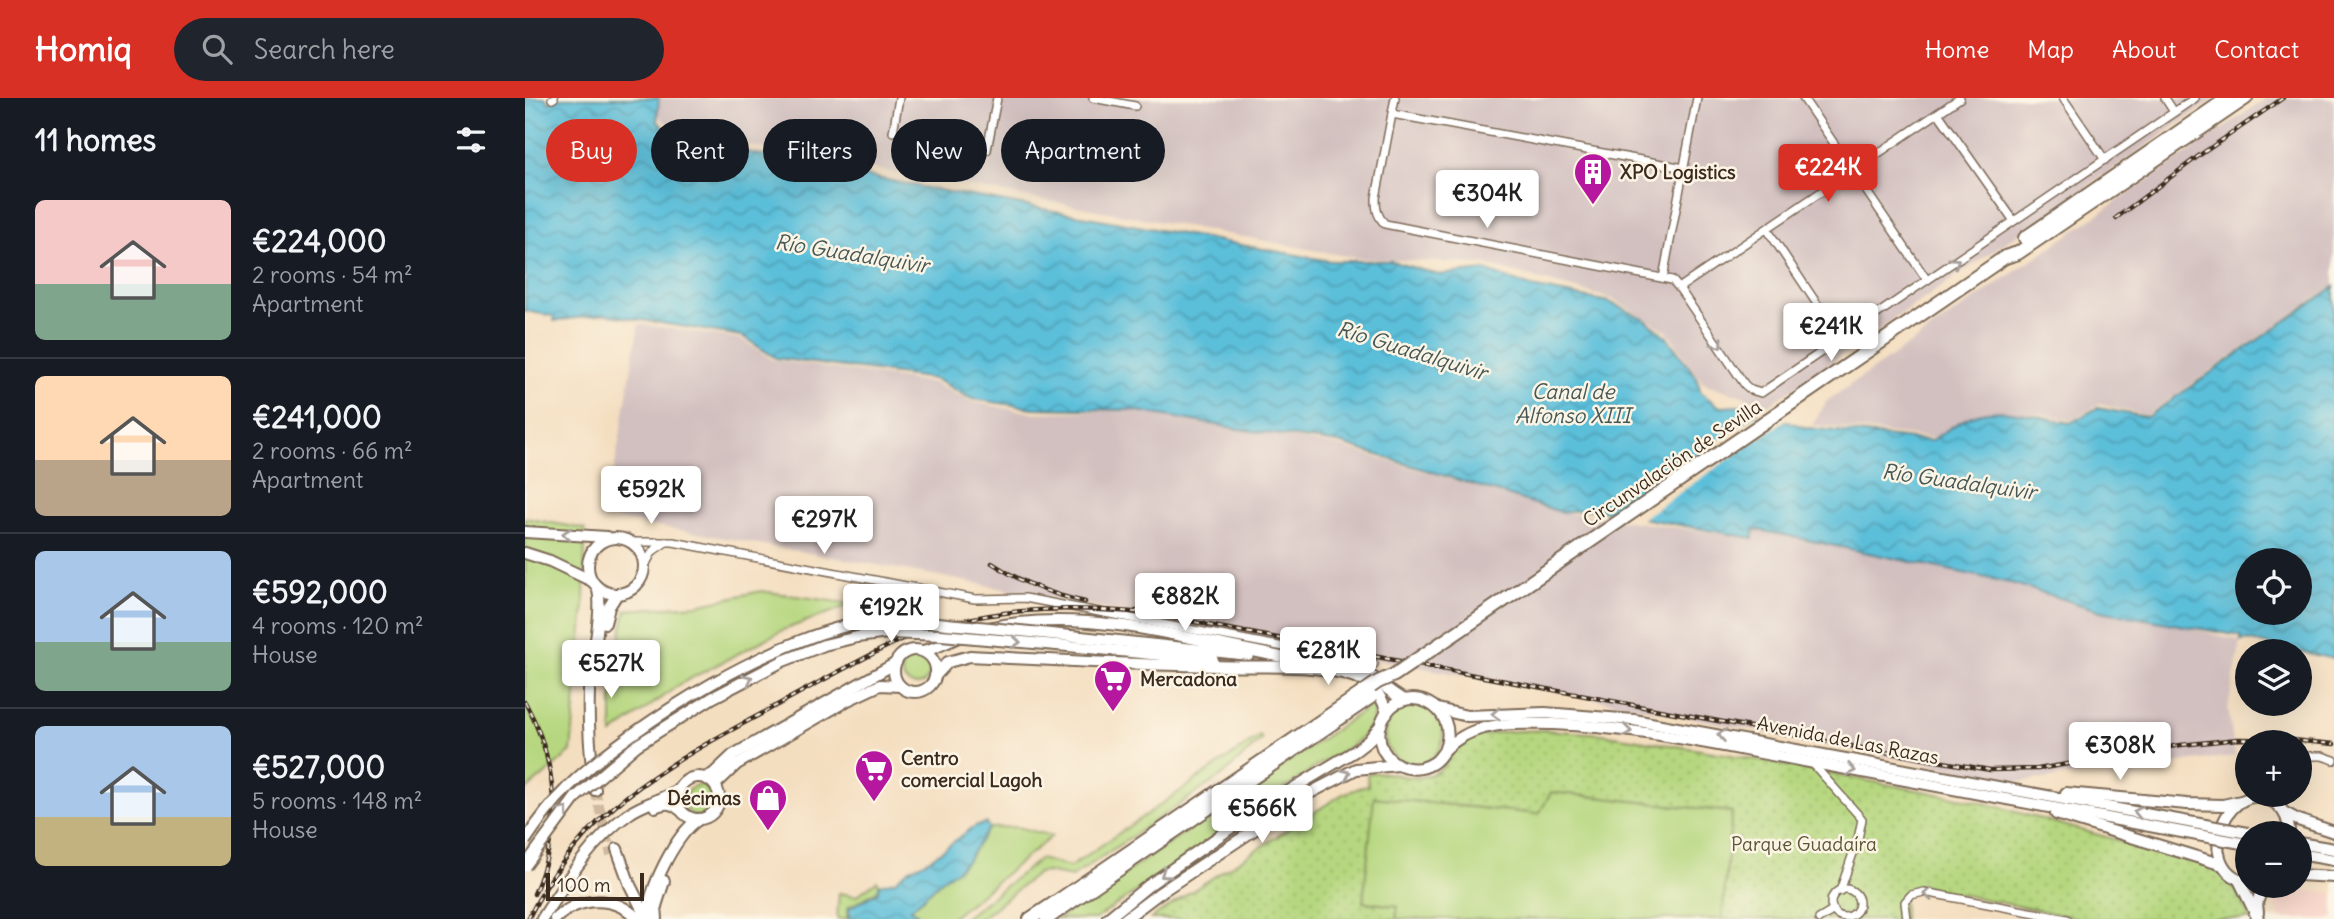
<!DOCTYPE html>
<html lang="en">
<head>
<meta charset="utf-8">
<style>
	:root { --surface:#171b24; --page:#20242c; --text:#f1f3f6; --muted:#9ea1a6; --line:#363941; --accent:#d93025 }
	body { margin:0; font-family:Delius,sans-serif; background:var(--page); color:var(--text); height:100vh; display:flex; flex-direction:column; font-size:26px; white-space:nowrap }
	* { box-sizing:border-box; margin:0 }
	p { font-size:23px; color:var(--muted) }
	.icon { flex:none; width:38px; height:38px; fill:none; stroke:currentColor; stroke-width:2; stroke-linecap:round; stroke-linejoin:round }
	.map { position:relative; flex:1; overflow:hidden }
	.side { display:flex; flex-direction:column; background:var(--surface); width:525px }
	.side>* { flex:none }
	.guide { position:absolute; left:21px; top:21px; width:665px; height:63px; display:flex; gap:14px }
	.tools { position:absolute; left:1710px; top:450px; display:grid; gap:14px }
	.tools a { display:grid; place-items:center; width:77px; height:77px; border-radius:50%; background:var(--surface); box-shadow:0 7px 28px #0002; font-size:35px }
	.scale { position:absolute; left:21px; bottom:18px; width:98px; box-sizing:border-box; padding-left:7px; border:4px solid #3b2a1e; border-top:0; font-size:19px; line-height:24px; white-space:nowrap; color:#3b2a1e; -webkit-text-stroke:5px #fcf5e5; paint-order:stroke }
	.price { position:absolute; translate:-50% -60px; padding:0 16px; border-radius:7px; background:#fff; color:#222; font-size:23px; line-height:46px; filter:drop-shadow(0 2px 4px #0008) }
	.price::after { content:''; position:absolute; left:50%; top:42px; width:21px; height:16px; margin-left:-10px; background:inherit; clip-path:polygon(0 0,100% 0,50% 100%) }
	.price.current { background:var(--accent); color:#fff }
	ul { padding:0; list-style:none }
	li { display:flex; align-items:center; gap:21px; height:175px; padding:0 35px }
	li+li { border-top:2px solid var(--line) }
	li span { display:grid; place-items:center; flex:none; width:196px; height:140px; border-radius:10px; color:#555 }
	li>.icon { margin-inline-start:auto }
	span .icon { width:84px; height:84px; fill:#fffc; stroke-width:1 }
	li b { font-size:30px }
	h2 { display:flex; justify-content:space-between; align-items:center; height:84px; padding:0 35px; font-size:30px }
	.chip { padding:0 24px; border-radius:32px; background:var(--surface); box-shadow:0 7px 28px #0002; font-size:24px; line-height:63px }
	.chip.current { background:var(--accent); color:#fff }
	header { display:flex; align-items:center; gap:42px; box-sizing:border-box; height:98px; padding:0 35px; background:var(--accent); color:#fff }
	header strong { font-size:33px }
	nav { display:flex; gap:38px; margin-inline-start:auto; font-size:24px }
	.search { width:490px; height:63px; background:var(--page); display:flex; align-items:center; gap:18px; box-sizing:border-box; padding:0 24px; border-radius:38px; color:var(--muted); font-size:26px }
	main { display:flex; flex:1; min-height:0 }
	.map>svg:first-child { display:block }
	.built { fill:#f7d1c6 }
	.industrial { fill:#d2bfbf }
	.grass { fill:#b6d77f; stroke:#78804e; stroke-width:2 }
	.park { fill:url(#park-dots); stroke:#78804e; stroke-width:2 }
	.water { fill:url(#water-waves); stroke:#4c747c; stroke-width:2; fill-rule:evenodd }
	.pier { fill:#f4dec0 }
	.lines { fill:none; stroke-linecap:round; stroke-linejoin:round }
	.secondary-tunnel { stroke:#cfbaa0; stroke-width:10; stroke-dasharray:10 5; stroke-linecap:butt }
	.street-casing { stroke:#7c6957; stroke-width:10 }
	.secondary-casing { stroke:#7c6957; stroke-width:14 }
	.highway-casing { stroke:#7c6957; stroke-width:16 }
	.street { stroke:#fff; stroke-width:7 }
	.secondary { stroke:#fff; stroke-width:10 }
	.highway { stroke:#fff; stroke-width:12 }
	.rail-casing { stroke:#3b2a1e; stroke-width:4.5 }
	.rail { stroke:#fcf5e5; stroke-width:2; stroke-dasharray:5; stroke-linecap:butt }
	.secondary-bridge-casing { stroke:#7c6957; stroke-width:14; stroke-linecap:butt }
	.highway-bridge-casing { stroke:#7c6957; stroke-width:16; stroke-linecap:butt }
	.secondary-bridge { stroke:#fff; stroke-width:10 }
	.highway-bridge { stroke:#fff; stroke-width:12 }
	.oneway { stroke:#a79f9a }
	.labels { text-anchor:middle; stroke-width:5; stroke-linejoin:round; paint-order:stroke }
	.poi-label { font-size:19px; font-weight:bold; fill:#3b2a1e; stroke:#fcf5e5; text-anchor:start }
	.street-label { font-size:19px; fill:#3b2a1e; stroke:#fcf5e5 }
	.park-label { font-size:19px; fill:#5a5536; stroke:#fcf5e5 }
	.water-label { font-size:21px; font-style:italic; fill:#455756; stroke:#fcf5e5 }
</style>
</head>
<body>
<header>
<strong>Homiq</strong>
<div class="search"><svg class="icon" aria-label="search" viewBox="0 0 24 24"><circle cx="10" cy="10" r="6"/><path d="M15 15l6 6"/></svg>Search here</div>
<nav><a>Home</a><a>Map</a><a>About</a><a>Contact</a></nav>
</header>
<main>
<section class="side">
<h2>11 homes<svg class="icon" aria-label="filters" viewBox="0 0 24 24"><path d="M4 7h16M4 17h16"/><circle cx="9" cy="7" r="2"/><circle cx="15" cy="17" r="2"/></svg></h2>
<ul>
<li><span style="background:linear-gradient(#f6c9c9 60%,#7fa58c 0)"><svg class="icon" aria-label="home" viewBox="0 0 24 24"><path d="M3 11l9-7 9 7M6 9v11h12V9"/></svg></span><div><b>€224,000</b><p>2 rooms · 54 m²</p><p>Apartment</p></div></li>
<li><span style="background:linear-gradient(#ffd9b3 60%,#b9a48a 0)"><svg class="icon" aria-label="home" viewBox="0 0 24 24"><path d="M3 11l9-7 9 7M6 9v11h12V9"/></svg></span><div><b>€241,000</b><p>2 rooms · 66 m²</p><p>Apartment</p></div></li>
<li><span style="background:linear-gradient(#a9c7e8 65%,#7fa58c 0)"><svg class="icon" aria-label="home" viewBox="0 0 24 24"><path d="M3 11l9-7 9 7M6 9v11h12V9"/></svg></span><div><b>€592,000</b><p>4 rooms · 120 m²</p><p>House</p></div></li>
<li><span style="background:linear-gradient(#a9c7e8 65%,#c2b280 0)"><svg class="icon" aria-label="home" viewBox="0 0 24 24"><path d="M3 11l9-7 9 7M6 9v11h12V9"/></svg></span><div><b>€527,000</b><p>5 rooms · 148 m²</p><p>House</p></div></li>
</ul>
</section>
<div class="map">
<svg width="1809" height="821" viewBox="0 0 1809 821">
	<defs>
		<pattern id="park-dots" width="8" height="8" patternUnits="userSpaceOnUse" patternTransform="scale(1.75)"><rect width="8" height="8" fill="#b6d77f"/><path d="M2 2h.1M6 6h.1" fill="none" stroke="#9db96d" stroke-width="1.8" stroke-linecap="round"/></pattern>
		<pattern id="water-waves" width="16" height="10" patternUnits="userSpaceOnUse" patternTransform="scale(1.75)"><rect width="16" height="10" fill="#5cbfda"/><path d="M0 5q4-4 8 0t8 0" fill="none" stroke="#4d9bb0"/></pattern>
	</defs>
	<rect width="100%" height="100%" fill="#fcf5e5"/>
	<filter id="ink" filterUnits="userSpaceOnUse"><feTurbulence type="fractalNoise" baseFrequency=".0143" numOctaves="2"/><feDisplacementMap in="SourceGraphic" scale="14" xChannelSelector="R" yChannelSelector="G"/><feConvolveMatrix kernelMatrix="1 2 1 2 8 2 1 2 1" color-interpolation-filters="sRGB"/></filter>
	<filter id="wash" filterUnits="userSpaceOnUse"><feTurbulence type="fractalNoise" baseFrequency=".00686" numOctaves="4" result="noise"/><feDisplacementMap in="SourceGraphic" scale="28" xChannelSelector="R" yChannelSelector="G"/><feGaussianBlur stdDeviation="1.57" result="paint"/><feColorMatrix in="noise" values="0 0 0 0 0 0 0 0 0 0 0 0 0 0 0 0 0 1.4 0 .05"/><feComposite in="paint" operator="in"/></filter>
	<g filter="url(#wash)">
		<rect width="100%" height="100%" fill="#f4dec0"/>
		<!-- built -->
		<path class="built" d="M 1763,791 L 1809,795 L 1809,821 L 1754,821 L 1749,798 Z"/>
		<!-- industrial -->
		<g class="industrial">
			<path d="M 136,0 L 1691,0 L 1244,307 L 1178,285 L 1142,233 L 1087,201 L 958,166 L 832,160 L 156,35 L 132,18 Z"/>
			<path d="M 1742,0 L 1809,0 L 1809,187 L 1621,317 L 1574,306 L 1546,322 L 1514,315 L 1457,313 L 1408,340 L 1287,327 L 1302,303 Z"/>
			<path d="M 114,226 L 216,241 L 248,262 L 408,285 L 447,304 L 507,315 L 607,312 L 813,348 L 1036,414 L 1228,440 L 1231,431 L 1490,486 L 1716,543 L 1703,610 L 1710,658 L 1492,684 L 1071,601 L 682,531 L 397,475 L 81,419 Z"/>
		</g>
		<!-- grass -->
		<g class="grass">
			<path d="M 0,420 L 60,431 L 59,508 L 46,654 L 0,693 Z"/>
			<path d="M 236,493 L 328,506 L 258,532 L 155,586 L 87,636 L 87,581 L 101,512 L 172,507 Z"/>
			<circle cx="391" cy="573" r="14"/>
			<path d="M 848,606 C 853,637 821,651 798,664 L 571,821 L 533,821 Z"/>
			<circle cx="889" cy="637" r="29"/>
			<path d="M 735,638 L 737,641 L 698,677 L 547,779 L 520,774 L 513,775 L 455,821 L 438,821 L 515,761 L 545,769 Z"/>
			<circle cx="175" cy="703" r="16"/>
			<path d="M 1026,694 L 1207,714 L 1197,821 L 871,821 L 872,808 L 838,804 L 848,699 L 1013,716 Z"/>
			<path d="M 492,729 L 527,738 L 425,821 L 388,821 L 391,815 L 384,813 L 418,781 L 442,762 L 464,730 Z"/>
			<path d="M 352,783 L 357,790 L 322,810 L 322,821 L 312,821 L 314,795 L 331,798 Z"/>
		</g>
		<!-- park -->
		<path class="park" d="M 1019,632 L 1077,636 L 1206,657 L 1455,704 L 1682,767 C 1704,778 1717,798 1725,821 L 1556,821 L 1395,788 L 1385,792 L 1378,801 L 1379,821 L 1197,821 L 1207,714 L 1026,694 L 1014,716 L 849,699 L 838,804 L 873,808 L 871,821 L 626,821 L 676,787 L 818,696 L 843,687 L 842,676 C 865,670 881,685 905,677 C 923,671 922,657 935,648 C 958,631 992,634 1019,632 Z"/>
		<!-- water -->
		<g class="water">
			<path d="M 0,0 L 21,0 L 24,5 L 34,0 L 134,0 L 132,23 L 152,40 L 397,89 L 805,163 L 866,163 L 914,177 L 960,172 L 1006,189 L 1084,204 L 1118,220 L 1140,237 L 1171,278 L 1176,295 L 1195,309 L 1215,308 L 1282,330 L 1406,343 C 1421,333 1436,321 1453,316 C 1479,309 1519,319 1545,325 L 1572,310 L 1622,319 L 1809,189 L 1809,561 L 1721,542 L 1716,543 L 1716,538 L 1576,513 L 1490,486 L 1230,431 L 1228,440 L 1067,411 L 1036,414 L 814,345 L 720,332 L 607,312 L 509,310 L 447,301 L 410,281 L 251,260 L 217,238 L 79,216 L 29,223 L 29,218 L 0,213 ZM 1722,462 L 1774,462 L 1774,514 L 1722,514 Z"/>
			<path d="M 461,725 L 464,730 L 442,762 L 432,772 L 418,781 L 385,812 L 392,815 L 388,821 L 324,821 L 324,810 L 353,794 L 354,787 L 370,783 L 383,772 L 407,760 L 450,728 Z"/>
		</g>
		<!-- pier -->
		<path class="pier" d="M 1237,312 L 1264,320 L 1115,422 L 1083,417 Z"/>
	</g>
	<g filter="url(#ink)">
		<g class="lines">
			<!-- secondary-tunnel -->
			<path class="secondary-tunnel" d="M 70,692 L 86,757"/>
			<defs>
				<g id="street">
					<path d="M 568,0 L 610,8"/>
					<path d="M 870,0 L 851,100 C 851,111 852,118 860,126 L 1147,182 L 1154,190 L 1220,287 L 1226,292 L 1236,295 L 1670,0"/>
					<path d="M 1278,0 L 1402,182"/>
					<path d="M 1538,0 L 1580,62"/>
					<path d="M 1640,0 L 1649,14"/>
					<path d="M 27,1 L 29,0"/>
					<path d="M 1413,15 L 1489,123"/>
					<path d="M 867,16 L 1159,70"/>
					<path d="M 368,34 L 374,0"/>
					<path d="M 462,52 L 472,0"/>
					<path d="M 1242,131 L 1316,242"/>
					<path d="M 1138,180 L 1172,0"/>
					<path d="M 1154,190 L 1435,0"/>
					<path d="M 107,444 L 148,444 L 450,501 L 500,500 L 849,566"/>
					<path d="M 119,469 L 128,453 L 141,444"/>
					<path d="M 1774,658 L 1797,658 L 1809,662"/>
					<path d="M 1288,666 L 1337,721 L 1333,741 L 1315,793"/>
					<path d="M 1753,696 L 1756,709"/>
					<circle cx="1320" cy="805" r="14"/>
					<path d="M 1294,821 L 1309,812"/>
					<path d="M 1382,821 L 1380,804 L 1386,797 L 1399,794 L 1542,821"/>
				</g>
				<g id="secondary">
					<path d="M 0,434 L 82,439"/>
					<circle cx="91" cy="468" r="28"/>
					<path d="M 0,455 L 25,463 L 67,483"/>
					<path d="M 80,525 L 84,509 L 92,496"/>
					<path d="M 556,539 L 724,557"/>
					<path d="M 554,549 L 688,562"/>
					<circle cx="390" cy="573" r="21"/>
					<path d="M 397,553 C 411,551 423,543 436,538 C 455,531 474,527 494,525 C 586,515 673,544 763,560 C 786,564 810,563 832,570 C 851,577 862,595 880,602"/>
					<path d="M 410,578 L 423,564 L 445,558 C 526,562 608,567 690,568 C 734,570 784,564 827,578 C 845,583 857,597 862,615"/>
					<path d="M 913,611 L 942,618 L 1020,615 L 1109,622 L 1680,727"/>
					<path d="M 919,653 C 938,608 877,580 858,621 C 853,631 854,643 858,652 C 868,670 891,676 908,665 C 913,662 915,658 919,653 C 929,642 945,633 959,630 C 982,624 1005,626 1028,626 C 1107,629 1185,646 1263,660 C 1401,686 1539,712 1678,738"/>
					<circle cx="173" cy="700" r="21"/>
					<path d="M 180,680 L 188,676 L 208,657 L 371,565"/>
					<path d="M 190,687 L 212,666 L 323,602 L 355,587 L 375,588"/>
					<path d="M 70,692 C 65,659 63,626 64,593 C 65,567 80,510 72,489"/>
					<path d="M 1541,695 L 1662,706 L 1698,707 L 1716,703"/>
					<path d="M 130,709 C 139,705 145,704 154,711"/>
					<path d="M 1760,715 L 1773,722 L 1809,734"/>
					<path d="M 1531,716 L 1698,767"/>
					<path d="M 1774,745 L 1809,751"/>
					<path d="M 92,751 L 105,787 L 121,819"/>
					<path d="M 1774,756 L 1809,762"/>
					<path d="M 1774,777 L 1809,779"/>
					<path d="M 1714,782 L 1733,821"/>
					<path d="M 1722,784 C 1663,769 1706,672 1751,706 C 1760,713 1764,723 1764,735"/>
					<path d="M 1733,815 L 1732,805 L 1738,788"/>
					<path d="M 17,821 C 41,783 67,741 105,715 C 120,705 139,701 154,691"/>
					<path d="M 30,821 C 54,799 88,796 113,821"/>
					<path d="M 123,821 C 121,796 151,735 173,722"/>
					<path d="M 132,821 L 131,808 L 139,783"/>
					<path d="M 582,821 L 624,787 L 729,714 L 830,653 L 843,643 L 856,627"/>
					<path d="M 600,821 L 633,796 L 783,696 L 831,671 L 873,667"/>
				</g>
				<g id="highway">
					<path d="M 1500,140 L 1703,0"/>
					<path d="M 1480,159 L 1493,155 L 1721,0"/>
					<path d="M 505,821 L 528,806"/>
					<path d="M 522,821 L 533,813"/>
				</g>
			</defs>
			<!-- street casing -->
			<use href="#street" class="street-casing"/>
			<!-- secondary casing -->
			<use href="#secondary" class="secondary-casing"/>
			<!-- highway casing -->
			<use href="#highway" class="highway-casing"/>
			<!-- street -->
			<use href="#street" class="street"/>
			<!-- secondary -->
			<use href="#secondary" class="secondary"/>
			<!-- highway -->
			<use href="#highway" class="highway"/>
			<defs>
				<g id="rail">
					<path d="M 1591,120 L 1675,57 L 1758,0"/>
					<path d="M 467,465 C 497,485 525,496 560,504"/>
					<path d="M 611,513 L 680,526"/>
					<path d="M 683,527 L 1342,651 L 1465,672 L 1513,671 L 1656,647 L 1713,641 L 1766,642 L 1809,646"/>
					<path d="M 0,604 C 34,666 37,732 9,796"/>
					<path d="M 3,821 C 56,714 135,670 236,616 C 281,591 327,566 373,543 C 455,509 534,507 621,515"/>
				</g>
			</defs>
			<!-- rail casing -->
			<use href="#rail" class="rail-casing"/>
			<!-- rail -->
			<use href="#rail" class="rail"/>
			<defs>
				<g id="secondary-bridge">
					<path d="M 1680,727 L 1723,735"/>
					<path d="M 1678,738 L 1722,746"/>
					<path d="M 0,743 C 12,725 27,705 43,689 C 110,624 261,531 354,522 C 381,520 408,525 434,527 C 475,531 516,535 556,539"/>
					<path d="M 0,768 L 51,699 L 112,647 L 187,600 L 258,563 L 299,547 L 332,539 L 363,535 L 416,537 L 554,549"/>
				</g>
				<g id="highway-bridge">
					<path d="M 528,806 L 853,584 L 869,577 L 940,529 L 1480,159"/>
					<path d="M 533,813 L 846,599"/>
				</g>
			</defs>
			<!-- secondary-bridge casing -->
			<use href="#secondary-bridge" class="secondary-bridge-casing"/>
			<!-- highway-bridge casing -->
			<use href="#highway-bridge" class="highway-bridge-casing"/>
			<!-- secondary-bridge -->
			<use href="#secondary-bridge" class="secondary-bridge"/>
			<!-- highway-bridge -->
			<use href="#highway-bridge" class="highway-bridge"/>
		</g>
		<!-- one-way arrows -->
		<defs><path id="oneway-chevron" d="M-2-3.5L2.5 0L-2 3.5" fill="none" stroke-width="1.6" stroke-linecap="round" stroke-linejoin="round" transform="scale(1.75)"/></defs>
		<g class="oneway">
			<use href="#oneway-chevron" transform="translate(1430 164) rotate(-34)"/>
			<use href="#oneway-chevron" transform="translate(1193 246) rotate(56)"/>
			<use href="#oneway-chevron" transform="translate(42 436) rotate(-176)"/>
			<use href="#oneway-chevron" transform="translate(491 544) rotate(5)"/>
			<use href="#oneway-chevron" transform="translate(223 581) rotate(-27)"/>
			<use href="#oneway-chevron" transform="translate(971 616) rotate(178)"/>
			<use href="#oneway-chevron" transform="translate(1102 633) rotate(7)"/>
			<use href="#oneway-chevron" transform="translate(1197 637) rotate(-170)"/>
			<use href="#oneway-chevron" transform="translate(1326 672) rotate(11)"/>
			<use href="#oneway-chevron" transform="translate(821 676) rotate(-25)"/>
			<use href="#oneway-chevron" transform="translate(39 713) rotate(-52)"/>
			<use href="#oneway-chevron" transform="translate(1613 714) rotate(-169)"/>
			<use href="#oneway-chevron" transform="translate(640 776) rotate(145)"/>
			<use href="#oneway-chevron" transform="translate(1403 796) rotate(-176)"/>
		</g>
	</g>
	<!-- icons -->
	<defs>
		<symbol id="building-pin" viewBox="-11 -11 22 30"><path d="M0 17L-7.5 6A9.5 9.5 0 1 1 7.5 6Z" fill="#b5179e" stroke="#fcf5e5"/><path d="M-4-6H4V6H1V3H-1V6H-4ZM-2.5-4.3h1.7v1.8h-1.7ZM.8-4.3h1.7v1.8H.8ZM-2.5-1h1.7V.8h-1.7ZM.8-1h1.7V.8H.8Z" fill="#fff"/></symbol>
		<symbol id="supermarket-pin" viewBox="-11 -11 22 30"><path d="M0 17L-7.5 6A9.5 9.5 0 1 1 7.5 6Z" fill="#b5179e" stroke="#fcf5e5"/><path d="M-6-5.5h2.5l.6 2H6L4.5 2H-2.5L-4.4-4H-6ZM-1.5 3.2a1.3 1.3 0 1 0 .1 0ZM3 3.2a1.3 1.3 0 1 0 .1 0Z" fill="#fff"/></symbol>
		<symbol id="shop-pin" viewBox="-11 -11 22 30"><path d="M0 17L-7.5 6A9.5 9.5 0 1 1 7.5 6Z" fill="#b5179e" stroke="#fcf5e5"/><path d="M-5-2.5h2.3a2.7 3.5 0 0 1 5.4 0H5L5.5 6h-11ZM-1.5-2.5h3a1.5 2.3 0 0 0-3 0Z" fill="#fff"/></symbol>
	</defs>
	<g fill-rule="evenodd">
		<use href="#building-pin" x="1046" y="52" width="44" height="60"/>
		<use href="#supermarket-pin" x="566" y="559" width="44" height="60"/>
		<use href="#supermarket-pin" x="327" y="649" width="44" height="60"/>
		<use href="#shop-pin" x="221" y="678" width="44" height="60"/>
	</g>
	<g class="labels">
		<!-- poi labels -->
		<g class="poi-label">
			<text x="1095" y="81">XPO Logistics</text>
			<text x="615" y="588">Mercadona</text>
			<text x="376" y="667">Centro<tspan x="376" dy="22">comercial Lagoh</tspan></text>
			<text x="216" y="707" text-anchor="end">Décimas</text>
		</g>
		<!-- street labels -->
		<g class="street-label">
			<text transform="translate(1147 365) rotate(-34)" y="7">Circunvalación de Sevilla</text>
			<text transform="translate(1323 642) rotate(11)" y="7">Avenida de Las Razas</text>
		</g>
		<!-- park labels -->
		<g class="park-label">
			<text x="1279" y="753">Parque Guadaíra</text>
		</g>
		<!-- water labels -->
		<g class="water-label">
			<text transform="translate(327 156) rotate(9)" y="7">Río Guadalquivir</text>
			<text transform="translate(887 253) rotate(17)" y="7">Río Guadalquivir</text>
			<text x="1048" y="301">Canal de<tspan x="1048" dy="24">Alfonso XIII</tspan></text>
			<text transform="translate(1434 384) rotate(8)" y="7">Río Guadalquivir</text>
		</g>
	</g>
</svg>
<div class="tools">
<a><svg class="icon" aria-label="locate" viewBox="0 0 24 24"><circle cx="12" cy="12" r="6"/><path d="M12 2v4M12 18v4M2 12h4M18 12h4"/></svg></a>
<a><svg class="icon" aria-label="layers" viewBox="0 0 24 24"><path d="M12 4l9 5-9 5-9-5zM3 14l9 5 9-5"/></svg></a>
<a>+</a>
<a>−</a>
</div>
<div class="scale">100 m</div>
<b class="price current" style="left:1303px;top:106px">€224K</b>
<b class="price" style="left:962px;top:132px">€304K</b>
<b class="price" style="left:1306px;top:265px">€241K</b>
<b class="price" style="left:126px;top:428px">€592K</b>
<b class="price" style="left:299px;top:458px">€297K</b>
<b class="price" style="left:660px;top:535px">€882K</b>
<b class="price" style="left:366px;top:546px">€192K</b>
<b class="price" style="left:803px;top:589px">€281K</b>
<b class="price" style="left:86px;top:602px">€527K</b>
<b class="price" style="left:1595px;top:684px">€308K</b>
<b class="price" style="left:737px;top:747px">€566K</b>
<div class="guide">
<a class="chip current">Buy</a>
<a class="chip">Rent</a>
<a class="chip">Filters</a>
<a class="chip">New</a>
<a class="chip">Apartment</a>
</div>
</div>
</main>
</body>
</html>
